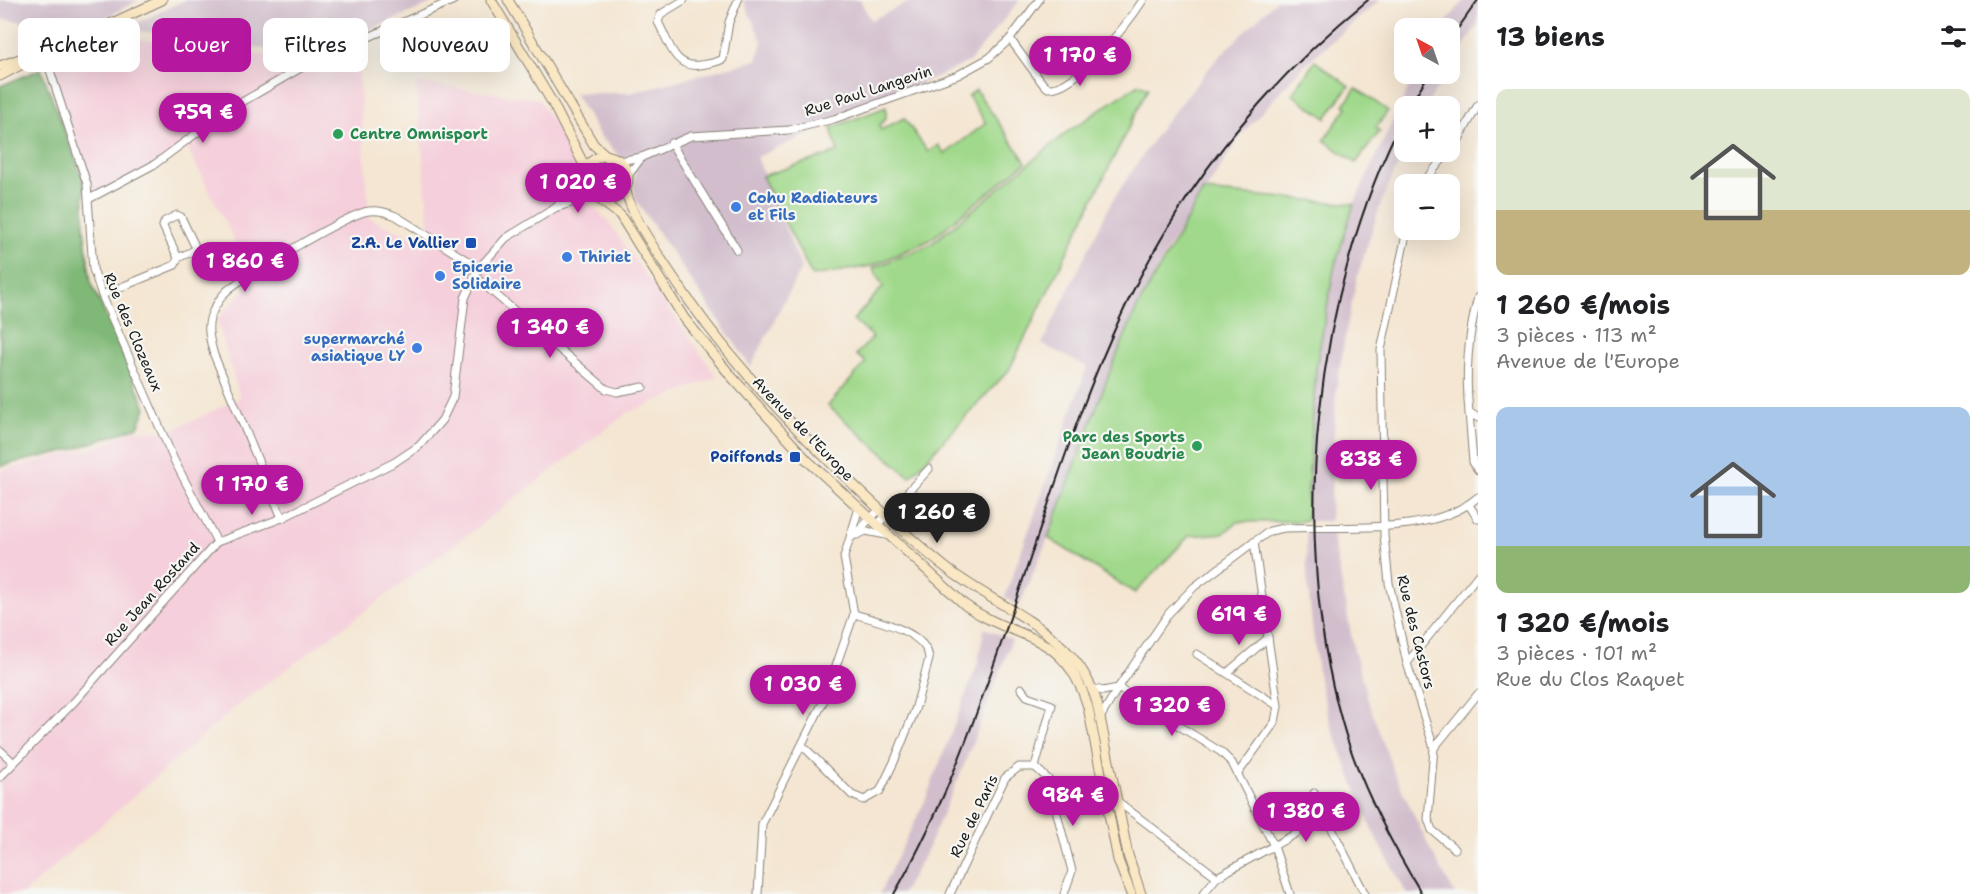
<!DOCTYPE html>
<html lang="fr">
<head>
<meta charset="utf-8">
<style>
	:root { --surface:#fff; --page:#f6f6f6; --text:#202124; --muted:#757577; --accent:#b5179e }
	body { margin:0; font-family:"Shantell Sans",sans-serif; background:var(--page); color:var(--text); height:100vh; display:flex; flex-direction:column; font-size:22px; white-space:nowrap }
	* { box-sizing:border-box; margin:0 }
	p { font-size:20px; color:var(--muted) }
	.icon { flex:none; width:33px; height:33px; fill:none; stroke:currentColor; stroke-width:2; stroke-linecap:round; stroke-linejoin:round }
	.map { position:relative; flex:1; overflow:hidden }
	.panel { display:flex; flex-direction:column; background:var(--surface); width:510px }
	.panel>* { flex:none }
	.hud { position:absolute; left:18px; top:18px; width:570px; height:54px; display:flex; gap:12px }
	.needle { width:39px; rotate:320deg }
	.fabs { position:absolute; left:1394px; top:18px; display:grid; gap:12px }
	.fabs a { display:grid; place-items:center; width:66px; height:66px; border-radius:12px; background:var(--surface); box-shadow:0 6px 24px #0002; font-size:30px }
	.price { position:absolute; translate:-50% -51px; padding:0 14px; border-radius:21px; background:var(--accent); color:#fff; font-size:20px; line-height:39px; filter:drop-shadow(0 2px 3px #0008) }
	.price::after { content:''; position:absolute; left:50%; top:36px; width:18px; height:14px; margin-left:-9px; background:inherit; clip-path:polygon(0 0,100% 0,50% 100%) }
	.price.current { background:#222; color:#fff }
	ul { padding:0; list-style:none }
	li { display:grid; align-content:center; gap:12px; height:318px; padding:0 18px }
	li span { display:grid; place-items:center; height:186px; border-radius:12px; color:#555 }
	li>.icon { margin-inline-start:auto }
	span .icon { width:108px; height:108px; fill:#fffc; stroke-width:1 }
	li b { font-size:26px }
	h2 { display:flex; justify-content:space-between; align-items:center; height:72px; padding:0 18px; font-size:26px }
	.tag { padding:0 21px; border-radius:12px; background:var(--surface); box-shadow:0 6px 24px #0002; font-size:21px; line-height:54px }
	.tag.current { background:var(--accent); color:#fff }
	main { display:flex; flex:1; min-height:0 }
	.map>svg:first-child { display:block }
	.built { fill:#f5cfdb }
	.industrial { fill:#d1bdcc }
	.green { fill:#a0d98b; stroke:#5e7a54; stroke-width:1.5 }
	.forest { fill:#80b977; stroke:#4e6a4a; stroke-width:1.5 }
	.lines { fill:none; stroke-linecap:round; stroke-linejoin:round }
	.minor-casing { stroke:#888177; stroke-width:9 }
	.secondary-casing { stroke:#888177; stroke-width:11 }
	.minor { stroke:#fff; stroke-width:7 }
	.secondary { stroke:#fae7c3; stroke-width:9 }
	.rail { stroke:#1c1c1c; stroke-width:2 }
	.leisure-dot { fill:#2e9e5b; stroke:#f6f6f2; stroke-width:2 }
	.shop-dot { fill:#3f7fe0; stroke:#f6f6f2; stroke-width:2 }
	.transit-dot { fill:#1a4fb4; stroke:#f6f6f2; stroke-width:2 }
	.labels { text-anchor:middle; stroke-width:4.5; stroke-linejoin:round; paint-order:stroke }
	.street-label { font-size:15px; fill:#1c1c1c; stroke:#f6f6f2 }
	.leisure-label { font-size:15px; font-weight:bold; fill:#27864d; stroke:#f6f6f2; text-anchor:start }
	.shop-label { font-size:15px; font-weight:bold; fill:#366cbe; stroke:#f6f6f2; text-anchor:start }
	.transit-label { font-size:15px; font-weight:bold; fill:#164399; stroke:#f6f6f2; text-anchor:end }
</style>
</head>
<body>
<main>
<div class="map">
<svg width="1478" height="894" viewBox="0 0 1478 894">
	<rect width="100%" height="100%" fill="#f6f6f2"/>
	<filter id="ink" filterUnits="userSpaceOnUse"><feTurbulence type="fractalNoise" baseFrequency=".0167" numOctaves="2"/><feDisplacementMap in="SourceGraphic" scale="12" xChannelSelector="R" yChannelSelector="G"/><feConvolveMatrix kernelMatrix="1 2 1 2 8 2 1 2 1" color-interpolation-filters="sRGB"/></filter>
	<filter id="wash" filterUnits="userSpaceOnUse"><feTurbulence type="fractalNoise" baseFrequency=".008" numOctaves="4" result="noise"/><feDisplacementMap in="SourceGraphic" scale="24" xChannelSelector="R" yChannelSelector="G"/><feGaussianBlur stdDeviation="1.35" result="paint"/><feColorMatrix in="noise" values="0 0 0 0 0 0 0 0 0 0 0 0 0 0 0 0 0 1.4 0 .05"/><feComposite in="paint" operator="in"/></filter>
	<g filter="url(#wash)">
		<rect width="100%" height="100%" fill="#f4e6d2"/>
		<!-- built -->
		<path class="built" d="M 98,34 L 358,67 L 369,218 L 431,246 L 416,83 L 538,99 L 576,160 L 568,183 L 606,219 L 717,377 L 627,413 L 474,530 L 233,709 L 23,894 L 0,894 L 0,471 L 99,446 L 135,430 L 169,432 L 240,398 L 217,320 L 254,279 L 187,147 L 90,201 L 49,58 Z"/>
		<!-- industrial -->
		<g class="industrial">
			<path d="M 0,0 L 139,0 L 83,29 L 0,19 Z"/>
			<path d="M 185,0 L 440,0 L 309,55 L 125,29 Z"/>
			<path d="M 743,0 L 860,0 L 871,20 L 914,0 L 1020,0 L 969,62 L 757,157 L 801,268 L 751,367 L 635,199 L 635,172 L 600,136 L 574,93 L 630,93 L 757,60 L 762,41 Z"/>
			<path d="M 1277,0 L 1380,0 L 1304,65 L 1242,134 L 1169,247 L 1137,308 L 1110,371 L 1048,538 L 1019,606 L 1005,597 L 1087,367 L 1042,344 L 1112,201 L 1163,125 L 1215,61 Z"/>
			<path d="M 1464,0 L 1478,0 L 1478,24 L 1449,68 L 1449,28 L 1442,28 Z"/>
			<path d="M 1415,74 L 1446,74 L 1426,106 L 1404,106 L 1404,151 L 1381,203 L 1358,274 L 1346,331 L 1336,391 L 1330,521 L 1306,521 L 1316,367 L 1334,269 L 1354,204 Z"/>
			<path d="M 1332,531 L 1354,650 L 1369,704 L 1395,775 L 1429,847 L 1455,894 L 1407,894 L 1372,830 L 1330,723 L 1319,679 L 1313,633 L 1307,577 L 1306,533 Z"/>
			<path d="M 984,628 L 1012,640 L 964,765 L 923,858 L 902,894 L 879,894 L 925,801 L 978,663 Z"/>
		</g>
		<!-- green -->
		<g class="green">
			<path d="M 1315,61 L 1349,86 L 1326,118 L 1292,94 Z"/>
			<path d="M 1139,84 L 1148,88 L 1009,370 L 910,477 L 828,406 L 866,362 L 856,355 L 873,337 L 853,320 L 883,287 L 873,268 L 931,244 L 1067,132 Z"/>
			<path d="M 1356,88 L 1388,111 L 1376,128 L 1380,131 L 1356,163 L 1324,140 L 1347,107 L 1344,105 Z"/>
			<path d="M 976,90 L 1026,162 L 930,240 L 871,266 L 812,276 L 762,176 L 838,152 L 831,128 L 886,107 L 886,118 L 879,126 L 881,130 L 904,118 L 928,152 L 938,145 L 945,154 L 986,123 L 968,96 Z"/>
			<circle cx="605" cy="178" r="14"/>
			<path d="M 1203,191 L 1354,204 L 1334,269 L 1316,367 L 1306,521 L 1237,522 L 1224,533 L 1189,536 L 1135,593 L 1048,538 L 1110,371 L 1137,308 Z"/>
		</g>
		<!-- forest -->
		<path class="forest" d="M 41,69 L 84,182 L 84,228 L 91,282 L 146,408 L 138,427 L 71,450 L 0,466 L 0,86 Z"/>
	</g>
	<g filter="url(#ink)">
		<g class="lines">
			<defs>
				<g id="minor">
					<path d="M 684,0 L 661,14 L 658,22 C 669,42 674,69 700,65 C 708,64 716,63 723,59 L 729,22 L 738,0"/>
					<path d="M 1010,39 L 1043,84 L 1048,88 C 1075,91 1129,22 1143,0"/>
					<path d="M 44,52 L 87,184 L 93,269 L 102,295 L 174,460 L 217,542"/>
					<path d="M 323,53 L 348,46 L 454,0"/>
					<path d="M 671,143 L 737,250"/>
					<path d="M 619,161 L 642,157 L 691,136 L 789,130 L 834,119 L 958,75 L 989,58 L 1010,39 L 1039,0"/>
					<path d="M 627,177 L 642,157"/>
					<path d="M 1422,184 L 1459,139 L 1478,105"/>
					<path d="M 89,199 L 155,164 L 225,112 L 304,66"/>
					<path d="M 558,207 L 593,196"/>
					<path d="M 1407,230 L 1381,350 L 1384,535 L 1389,583 L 1407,663 L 1434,748 L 1428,819 L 1432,830 L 1455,849"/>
					<path d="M 474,276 L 606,389 L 617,392 L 643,387"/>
					<path d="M 102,295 L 175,265 L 178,258 L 195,250 L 195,246 L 181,217 L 177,215 L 165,221 L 163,226 L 178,258"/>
					<path d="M 1478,297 C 1468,335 1465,373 1469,412 L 1478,418"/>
					<path d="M 1469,412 L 1473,462 L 1478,470"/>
					<path d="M 1469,505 L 1478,519"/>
					<path d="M 282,518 L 214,355 C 210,340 205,326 213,311 C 217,303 223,294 229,289 C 248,274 349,213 369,211 C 378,210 387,212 396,216 L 479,268"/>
					<path d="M 877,525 L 929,469"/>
					<path d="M 857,535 L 866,531 L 886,535"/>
					<path d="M 851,538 L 880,509"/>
					<path d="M 1197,654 L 1278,706"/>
					<path d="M 1407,663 L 1478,575"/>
					<path d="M 1227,673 L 1268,638"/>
					<path d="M 1021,688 L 1027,696 L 1052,705 L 1035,767"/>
					<path d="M 1092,688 L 1103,691 L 1118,688 L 1169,613 L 1194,587 L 1254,542 L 1270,531 L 1284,528 C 1342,525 1432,537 1478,497"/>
					<path d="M 1100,718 L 1118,688 L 1221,752 L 1232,763 L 1274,846 L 1290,894"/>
					<path d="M 802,745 L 852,795 L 864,800 L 880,791 L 894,762 L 915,710 L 929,659 C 928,632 876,620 854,614"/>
					<path d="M 1434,748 L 1478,694"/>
					<path d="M 0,750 L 14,763"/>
					<path d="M 1035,767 L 1048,779 L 1072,871 L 1064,894"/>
					<path d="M 1239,772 L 1275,722 L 1278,706 L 1254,542"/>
					<path d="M 0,777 L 74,702 L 217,542 L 282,518 L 395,462 L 419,446 L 442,420 L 453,397 L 465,298 L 479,268 L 506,238 L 555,208 L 584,180"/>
					<path d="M 1314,793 L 1365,894"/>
					<path d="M 1117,801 L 1217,877"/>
					<path d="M 758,894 L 762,824 L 825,698 L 854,614 L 844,557 L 859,508"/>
					<path d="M 950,894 L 1005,778 L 1019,767 L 1035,767"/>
					<path d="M 1203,894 L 1217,877 L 1326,817"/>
				</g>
				<g id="secondary">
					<path d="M 491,0 L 552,102 L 586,169"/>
					<path d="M 508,0 L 594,145 L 608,157"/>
					<path d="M 0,66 L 84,36 L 162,0"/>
					<path d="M 0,76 L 37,56"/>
					<circle cx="606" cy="178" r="22"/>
					<path d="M 625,188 C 632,217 651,243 667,268 C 721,352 788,423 860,491 C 888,517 915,544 945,567 C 999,610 1076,630 1097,703 L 1128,855 L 1141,894"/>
					<path d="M 599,199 L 620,215 L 684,318 L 731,376 L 807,460 L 965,605 C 1018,643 1064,628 1088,707 L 1118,860 L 1131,894"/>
				</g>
			</defs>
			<!-- minor casing -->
			<use href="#minor" class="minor-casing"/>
			<!-- secondary casing -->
			<use href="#secondary" class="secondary-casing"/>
			<!-- minor -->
			<use href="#minor" class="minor"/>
			<!-- secondary -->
			<use href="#secondary" class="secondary"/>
			<!-- rail -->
			<g class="rail">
				<path d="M 1449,41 L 1478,0"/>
				<path d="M 1409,106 L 1429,74"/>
				<path d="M 1404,116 C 1315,291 1288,533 1342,722 C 1359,783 1389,840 1422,894"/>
				<path d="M 894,894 C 946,805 980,706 1013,609 C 1051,498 1086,381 1140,277 C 1196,170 1274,76 1368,0"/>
			</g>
		</g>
	</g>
	<!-- markers -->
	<g class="leisure-dot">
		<circle cx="338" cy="134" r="6"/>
		<circle cx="1197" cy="446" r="6"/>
	</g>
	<g class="shop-dot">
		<circle cx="736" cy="207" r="6"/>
		<circle cx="567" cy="257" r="6"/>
		<circle cx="440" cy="276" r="6"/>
		<circle cx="417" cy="348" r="6"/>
	</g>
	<g class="transit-dot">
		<rect x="465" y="237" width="12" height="12" rx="3"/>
		<rect x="789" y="451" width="12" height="12" rx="3"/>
	</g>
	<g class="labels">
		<!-- street labels -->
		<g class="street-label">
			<text transform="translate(868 91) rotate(-18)" y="5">Rue Paul Langevin</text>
			<text transform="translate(133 332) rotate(67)" y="5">Rue des Clozeaux</text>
			<text transform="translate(803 429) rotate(46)" y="5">Avenue de l'Europe</text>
			<text transform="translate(152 594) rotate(-48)" y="5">Rue Jean Rostand</text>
			<text transform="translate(1416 632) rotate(76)" y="5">Rue des Castors</text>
			<text transform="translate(974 816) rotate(-64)" y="5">Rue de Paris</text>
		</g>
		<!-- leisure labels -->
		<g class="leisure-label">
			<text x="350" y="139">Centre Omnisport</text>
			<text x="1185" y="442" text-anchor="end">Parc des Sports<tspan x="1185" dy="17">Jean Boudrie</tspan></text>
		</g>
		<!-- shop labels -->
		<g class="shop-label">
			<text x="748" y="203">Cohu Radiateurs<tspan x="748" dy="17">et Fils</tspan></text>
			<text x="579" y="262">Thiriet</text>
			<text x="452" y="272">Epicerie<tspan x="452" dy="17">Solidaire</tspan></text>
			<text x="405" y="344" text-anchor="end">supermarché<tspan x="405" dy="17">asiatique LY</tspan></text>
		</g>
		<!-- transit labels -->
		<g class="transit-label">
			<text x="459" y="248">Z.A. Le Vallier</text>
			<text x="783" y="462">Poiffonds</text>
		</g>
	</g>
</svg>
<div class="fabs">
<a><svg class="needle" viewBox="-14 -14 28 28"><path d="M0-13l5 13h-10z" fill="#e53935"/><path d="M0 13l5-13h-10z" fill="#757577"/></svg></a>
<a>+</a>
<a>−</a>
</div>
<b class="price" style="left:1080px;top:87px">1 170 €</b>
<b class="price" style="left:203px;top:144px">759 €</b>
<b class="price" style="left:578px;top:214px">1 020 €</b>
<b class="price" style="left:245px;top:293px">1 860 €</b>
<b class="price" style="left:550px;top:359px">1 340 €</b>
<b class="price" style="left:1371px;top:491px">838 €</b>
<b class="price" style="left:252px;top:516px">1 170 €</b>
<b class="price current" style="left:937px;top:544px">1 260 €</b>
<b class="price" style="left:1239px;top:646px">619 €</b>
<b class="price" style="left:803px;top:716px">1 030 €</b>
<b class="price" style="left:1172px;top:737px">1 320 €</b>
<b class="price" style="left:1073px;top:827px">984 €</b>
<b class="price" style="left:1306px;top:843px">1 380 €</b>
<div class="hud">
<a class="tag">Acheter</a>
<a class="tag current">Louer</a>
<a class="tag">Filtres</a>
<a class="tag">Nouveau</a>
</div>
</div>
<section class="panel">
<h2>13 biens<svg class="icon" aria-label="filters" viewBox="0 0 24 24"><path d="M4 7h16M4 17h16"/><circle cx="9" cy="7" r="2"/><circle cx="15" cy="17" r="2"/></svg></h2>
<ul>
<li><span style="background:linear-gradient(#dfe7d0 65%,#c2b280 0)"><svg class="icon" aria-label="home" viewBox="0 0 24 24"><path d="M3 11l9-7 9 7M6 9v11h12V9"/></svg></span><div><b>1 260 €/mois</b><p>3 pièces · 113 m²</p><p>Avenue de l'Europe</p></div></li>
<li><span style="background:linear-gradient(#a9c7e8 75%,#8fb573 0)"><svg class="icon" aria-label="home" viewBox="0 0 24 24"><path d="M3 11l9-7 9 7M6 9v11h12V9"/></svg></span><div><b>1 320 €/mois</b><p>3 pièces · 101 m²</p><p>Rue du Clos Raquet</p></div></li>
</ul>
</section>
</main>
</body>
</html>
